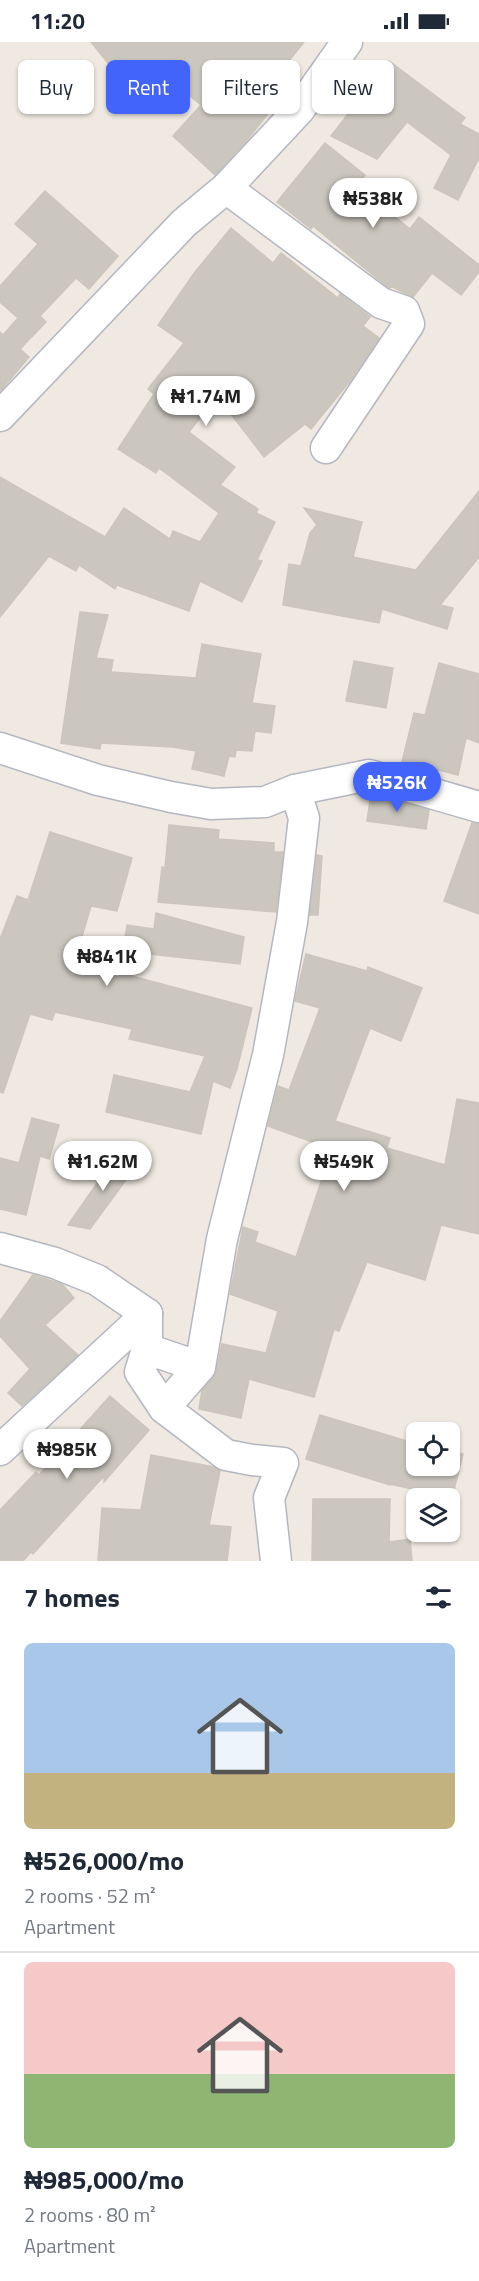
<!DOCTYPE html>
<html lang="en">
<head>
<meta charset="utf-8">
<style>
	:root { --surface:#fff; --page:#f2f2f3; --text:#1f2937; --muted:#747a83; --line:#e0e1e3; --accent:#4264fb }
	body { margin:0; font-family:"Titillium Web",sans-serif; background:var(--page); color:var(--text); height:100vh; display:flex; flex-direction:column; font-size:22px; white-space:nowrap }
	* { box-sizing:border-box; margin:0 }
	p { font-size:20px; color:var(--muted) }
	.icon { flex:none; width:33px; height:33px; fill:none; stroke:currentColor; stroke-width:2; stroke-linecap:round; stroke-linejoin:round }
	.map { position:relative; height:1519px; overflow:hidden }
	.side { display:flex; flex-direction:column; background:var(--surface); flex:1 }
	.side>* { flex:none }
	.hud { position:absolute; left:18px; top:18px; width:444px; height:54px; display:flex; gap:12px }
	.controls { position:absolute; left:406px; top:1380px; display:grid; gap:12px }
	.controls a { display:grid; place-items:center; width:54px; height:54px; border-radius:9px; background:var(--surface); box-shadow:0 2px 4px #0004; font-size:30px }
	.price { position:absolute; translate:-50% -51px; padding:0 14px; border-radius:21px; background:#fff; color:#222; font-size:20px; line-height:39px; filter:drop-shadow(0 2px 3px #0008) }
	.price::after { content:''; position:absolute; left:50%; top:36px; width:18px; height:14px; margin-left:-9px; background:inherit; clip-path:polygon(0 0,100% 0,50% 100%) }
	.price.active { background:var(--accent); color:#fff }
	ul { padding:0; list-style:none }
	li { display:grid; align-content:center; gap:12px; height:318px; padding:0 24px }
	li+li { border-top:2px solid var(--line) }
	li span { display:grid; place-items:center; height:186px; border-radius:9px; color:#555 }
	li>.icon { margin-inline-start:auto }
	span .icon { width:108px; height:108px; fill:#fffc; stroke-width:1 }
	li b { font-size:26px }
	h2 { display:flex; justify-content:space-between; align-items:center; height:72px; padding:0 24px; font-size:26px }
	.chip { padding:0 21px; border-radius:9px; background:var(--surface); box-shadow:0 2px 4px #0004; font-size:21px; line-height:54px }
	.chip.active { background:var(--accent); color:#fff }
	.status { display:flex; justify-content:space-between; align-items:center; height:42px; padding:0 30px; background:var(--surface); direction:ltr }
	.status svg { height:16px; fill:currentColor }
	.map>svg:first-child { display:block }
	.building { fill:#cbc7bf; stroke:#cbc5ba; stroke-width:1.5 }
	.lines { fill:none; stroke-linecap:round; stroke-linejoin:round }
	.street-casing { stroke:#b4b7c1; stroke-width:33 }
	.street { stroke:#fff; stroke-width:30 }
</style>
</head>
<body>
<div class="status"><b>11:20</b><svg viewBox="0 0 49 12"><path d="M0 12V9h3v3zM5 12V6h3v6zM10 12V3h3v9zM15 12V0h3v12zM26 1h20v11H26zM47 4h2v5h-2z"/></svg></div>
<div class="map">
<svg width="479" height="1519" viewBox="0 0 479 1519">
	<rect width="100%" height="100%" fill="#efe9e1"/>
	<!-- building -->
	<g class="building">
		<path d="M 91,0 L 304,0 L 272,40 L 285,50 L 248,97 L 215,133 L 173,94 L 201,63 L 169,37 L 140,61 Z"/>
		<path d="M 389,19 L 465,76 L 460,82 L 479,92 L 479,116 L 458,158 L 434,146 L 451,113 L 407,80 L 377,117 L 331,94 Z"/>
		<path d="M 325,101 L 365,133 L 356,144 L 410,187 L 419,175 L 479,223 L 479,230 L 461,253 L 432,231 L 413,255 L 393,245 L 389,246 L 313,184 L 311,187 L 277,160 Z"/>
		<path d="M 45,149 L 118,214 L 89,247 L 76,236 L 40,274 L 46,280 L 20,307 L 29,315 L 0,349 L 0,290 L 3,293 L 18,276 L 0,260 L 0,244 L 38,202 L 15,182 Z"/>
		<path d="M 231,186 L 273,221 L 281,211 L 338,256 L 340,252 L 370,275 L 363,284 L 379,296 L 350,339 L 311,387 L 305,382 L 264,415 L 217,354 L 189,390 L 235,425 L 220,443 L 258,467 L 256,471 L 275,480 L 257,518 L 262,519 L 242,560 L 200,539 L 189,569 L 117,543 L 115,547 L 79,523 L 76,529 L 49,514 L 0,575 L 0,435 L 105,495 L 124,466 L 170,497 L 173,489 L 200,500 L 219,471 L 159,426 L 156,431 L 118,407 L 154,352 L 148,347 L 184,301 L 158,283 L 195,230 Z"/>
		<path d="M 479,449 L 479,515 L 440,563 L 453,566 L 447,587 L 382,567 L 379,581 L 283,563 L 289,522 L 301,524 L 310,491 L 317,483 L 304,466 L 362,480 L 353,515 L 416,528 Z"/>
		<path d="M 80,570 L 108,573 L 96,616 L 113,618 L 111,630 L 196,636 L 202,602 L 261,612 L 252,661 L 275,664 L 271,691 L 255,689 L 252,709 L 236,708 L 235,715 L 229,714 L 224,734 L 192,727 L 196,709 L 173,705 L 101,701 L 100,707 L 61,701 Z"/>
		<path d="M 354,619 L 393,626 L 386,666 L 346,659 Z"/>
		<path d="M 439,621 L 479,632 L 479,701 L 466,696 L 458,733 L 435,727 L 434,734 L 401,724 L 414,671 L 425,673 Z"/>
		<path d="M 371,752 L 429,768 L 426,787 L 367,779 Z"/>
		<path d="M 472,781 L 479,782 L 479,872 L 444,859 Z"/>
		<path d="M 169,783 L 219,788 L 218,797 L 274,801 L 274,810 L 283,810 L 276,870 L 158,860 L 162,825 L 165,826 Z"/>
		<path d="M 50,790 L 132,816 L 117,869 L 91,864 L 73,925 L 119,935 L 120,931 L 252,966 L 237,1027 L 230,1046 L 213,1039 L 201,1092 L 106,1070 L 114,1033 L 190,1050 L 205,1014 L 129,997 L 132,987 L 55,970 L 52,978 L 30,972 L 3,1051 L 0,1050 L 0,897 L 17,854 L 28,858 Z"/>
		<path d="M 317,813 L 322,814 L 318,873 L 310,873 Z"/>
		<path d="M 156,871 L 244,895 L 240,922 L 123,909 L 127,883 L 154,887 Z"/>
		<path d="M 306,912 L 367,929 L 368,925 L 422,946 L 401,999 L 370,986 L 335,1079 L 390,1096 L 387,1106 L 445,1123 L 457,1057 L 479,1061 L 479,1192 L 441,1183 L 425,1238 L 367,1220 L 339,1289 L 334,1287 L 314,1355 L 249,1337 L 241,1376 L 199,1367 L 202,1348 L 216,1331 L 222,1302 L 266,1311 L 278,1269 L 230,1252 L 243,1185 L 258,1190 L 255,1200 L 296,1215 L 332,1107 L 268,1084 L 278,1044 L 289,1048 L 320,966 L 295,959 Z"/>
		<path d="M 32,1076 L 59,1083 L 49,1117 L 40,1114 L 26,1173 L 0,1167 L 0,1116 L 19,1121 Z"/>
		<path d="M 107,1114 L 137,1123 L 90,1187 L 68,1183 L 100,1137 Z"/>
		<path d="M 33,1233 L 62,1242 L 74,1256 L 45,1283 L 78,1313 L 22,1364 L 8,1351 L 30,1327 L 0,1294 L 0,1279 Z"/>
		<path d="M 110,1354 L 149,1388 L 104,1440 L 104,1434 L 33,1512 L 31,1510 L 23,1519 L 0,1519 L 0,1468 L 36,1430 L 39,1433 Z"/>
		<path d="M 320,1373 L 417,1402 L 417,1424 L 450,1424 L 450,1409 L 463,1412 L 452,1456 L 390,1442 L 390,1443 L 306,1417 Z"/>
		<path d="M 151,1413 L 214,1425 L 220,1429 L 209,1483 L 231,1485 L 227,1519 L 98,1519 L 102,1466 L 141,1468 Z"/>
		<path d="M 313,1457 L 390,1457 L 389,1500 L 410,1497 L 412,1519 L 312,1519 Z"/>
	</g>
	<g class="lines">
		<defs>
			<g id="street">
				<path d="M 226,146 L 381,261 L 404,269 L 409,282 L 326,406"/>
				<path d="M 0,374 L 184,181 L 226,146 L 299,68 L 347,0"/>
				<path d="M 0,706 L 98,738 L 171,755 L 211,762 L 265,760 L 295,748 L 369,733 L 479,765"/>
				<path d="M 0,1206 L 55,1221 L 97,1238 L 147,1272"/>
				<path d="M 147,1272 L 147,1307 L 140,1330 L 164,1366 L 226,1413 L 252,1418 L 283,1421 L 269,1456 L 276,1519"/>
				<path d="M 147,1307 L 200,1325"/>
				<path d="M 164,1366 L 200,1325 L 222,1197 L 268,1013 L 292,880 L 304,776 L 295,748"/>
				<path d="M 0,1408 L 147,1272"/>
			</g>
		</defs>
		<!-- street casing -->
		<use href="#street" class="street-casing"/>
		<!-- street -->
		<use href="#street" class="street"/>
	</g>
</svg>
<div class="controls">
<a><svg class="icon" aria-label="locate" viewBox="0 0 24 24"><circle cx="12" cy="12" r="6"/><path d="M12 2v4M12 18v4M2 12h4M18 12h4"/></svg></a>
<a><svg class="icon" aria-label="layers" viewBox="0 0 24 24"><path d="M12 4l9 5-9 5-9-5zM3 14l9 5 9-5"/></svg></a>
</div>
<b class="price" style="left:373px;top:187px">₦538K</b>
<b class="price" style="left:206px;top:385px">₦1.74M</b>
<b class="price active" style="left:397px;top:771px">₦526K</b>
<b class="price" style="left:107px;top:945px">₦841K</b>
<b class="price" style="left:103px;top:1150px">₦1.62M</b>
<b class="price" style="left:344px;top:1150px">₦549K</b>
<b class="price" style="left:67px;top:1438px">₦985K</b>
<div class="hud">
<a class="chip">Buy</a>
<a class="chip active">Rent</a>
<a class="chip">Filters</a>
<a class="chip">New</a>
</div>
</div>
<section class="side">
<h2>7 homes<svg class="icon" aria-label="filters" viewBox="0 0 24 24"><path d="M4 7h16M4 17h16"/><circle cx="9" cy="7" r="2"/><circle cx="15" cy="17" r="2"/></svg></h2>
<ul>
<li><span style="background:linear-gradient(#a9c7e8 70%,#c2b280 0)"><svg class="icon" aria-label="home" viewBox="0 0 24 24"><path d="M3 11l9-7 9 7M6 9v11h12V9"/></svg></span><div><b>₦526,000/mo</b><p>2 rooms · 52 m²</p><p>Apartment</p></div></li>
<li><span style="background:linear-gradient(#f6c9c9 60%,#8fb573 0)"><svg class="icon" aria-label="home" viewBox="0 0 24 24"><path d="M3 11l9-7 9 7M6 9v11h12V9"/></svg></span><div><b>₦985,000/mo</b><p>2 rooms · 80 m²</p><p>Apartment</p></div></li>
</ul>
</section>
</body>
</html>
